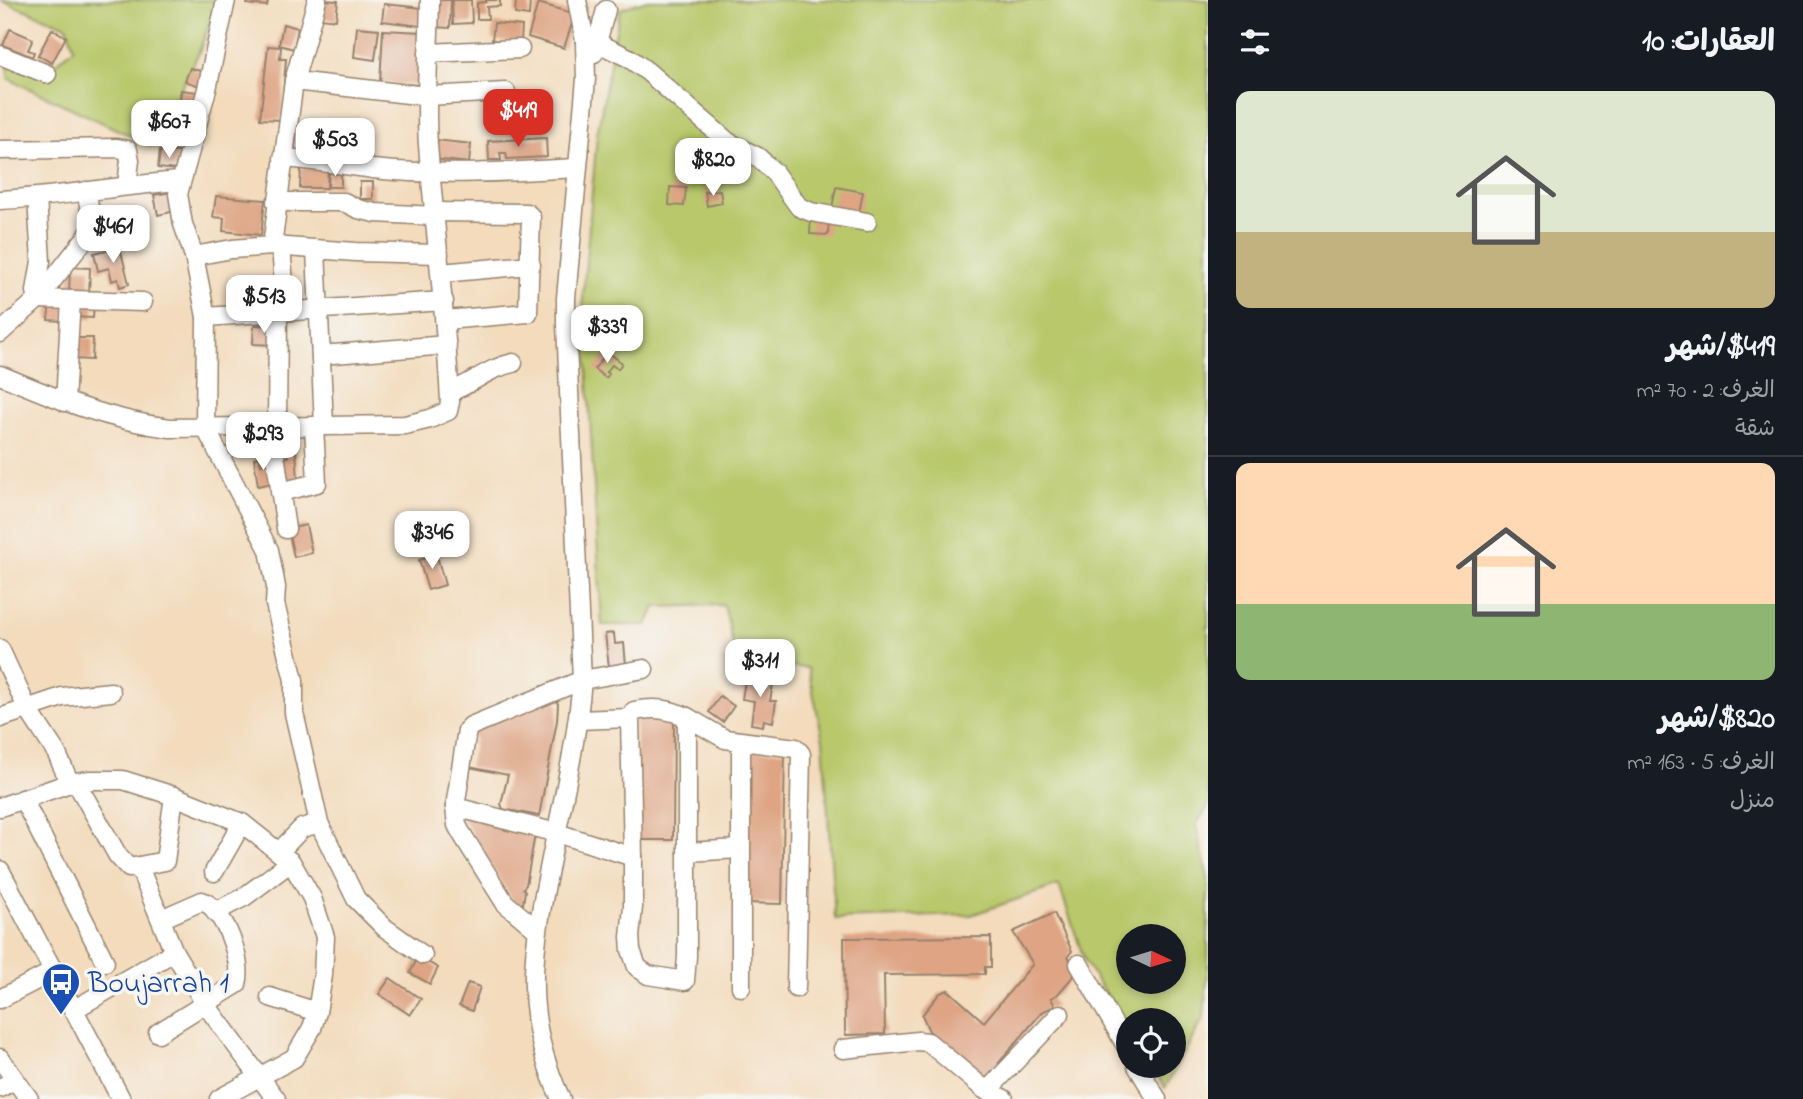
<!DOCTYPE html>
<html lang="ar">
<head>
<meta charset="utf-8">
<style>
	:root { --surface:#171b24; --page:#20242c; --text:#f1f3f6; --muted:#9ea1a6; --line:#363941; --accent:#d93025 }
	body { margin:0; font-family:"Indie Flower","Playpen Sans Arabic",sans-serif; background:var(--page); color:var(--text); direction:rtl; height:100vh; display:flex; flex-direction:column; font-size:26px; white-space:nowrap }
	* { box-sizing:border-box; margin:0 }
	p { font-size:23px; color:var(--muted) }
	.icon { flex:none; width:38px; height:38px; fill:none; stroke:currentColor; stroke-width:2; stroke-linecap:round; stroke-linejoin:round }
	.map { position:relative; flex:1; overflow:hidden; direction:ltr }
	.drawer { display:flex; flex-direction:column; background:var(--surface); width:595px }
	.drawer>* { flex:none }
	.needle { width:46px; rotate:94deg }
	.tools { position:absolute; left:1116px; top:924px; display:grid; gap:14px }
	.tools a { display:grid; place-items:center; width:70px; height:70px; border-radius:50%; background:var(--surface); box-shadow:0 4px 10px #0003; font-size:35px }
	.price { position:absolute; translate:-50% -60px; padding:0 16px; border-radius:14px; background:#fff; color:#222; font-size:23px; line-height:46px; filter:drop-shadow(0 2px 4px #0008) }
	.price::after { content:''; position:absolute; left:50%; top:42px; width:21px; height:16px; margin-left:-10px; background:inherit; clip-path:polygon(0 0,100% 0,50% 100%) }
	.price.active { background:var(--accent); color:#fff }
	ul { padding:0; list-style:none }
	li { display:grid; align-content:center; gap:14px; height:371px; padding:0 28px }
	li+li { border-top:2px solid var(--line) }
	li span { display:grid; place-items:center; height:217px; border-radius:14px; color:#555 }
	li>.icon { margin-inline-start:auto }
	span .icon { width:126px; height:126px; fill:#fffc; stroke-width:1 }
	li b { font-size:30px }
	h2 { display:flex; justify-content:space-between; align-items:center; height:84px; padding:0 28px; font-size:30px }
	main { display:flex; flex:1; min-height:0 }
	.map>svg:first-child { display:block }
	.green { fill:#b8c86b; stroke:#7a7944; stroke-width:2; fill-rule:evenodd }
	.building { fill:#dea484 }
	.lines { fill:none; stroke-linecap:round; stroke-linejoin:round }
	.minor-casing { stroke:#97826d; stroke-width:21 }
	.minor { stroke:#fff; stroke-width:18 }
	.labels { text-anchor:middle; stroke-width:7; stroke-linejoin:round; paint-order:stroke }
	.transit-label { font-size:30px; fill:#164399; stroke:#f6f6f2; text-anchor:start }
</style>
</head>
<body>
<main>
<section class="drawer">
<h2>العقارات: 10<svg class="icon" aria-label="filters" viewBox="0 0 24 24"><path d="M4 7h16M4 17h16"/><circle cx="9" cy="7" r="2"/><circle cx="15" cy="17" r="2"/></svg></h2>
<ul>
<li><span style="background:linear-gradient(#dfe7d0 65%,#c2b280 0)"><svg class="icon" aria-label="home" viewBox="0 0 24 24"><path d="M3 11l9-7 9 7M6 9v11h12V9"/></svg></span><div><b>$419/شهر</b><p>الغرف: 2 · 70 m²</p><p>شقة</p></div></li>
<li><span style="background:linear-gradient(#ffd9b3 65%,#8fb573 0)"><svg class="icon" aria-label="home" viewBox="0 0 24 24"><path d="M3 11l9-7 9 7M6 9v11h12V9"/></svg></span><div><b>$820/شهر</b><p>الغرف: 5 · 163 m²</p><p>منزل</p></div></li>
</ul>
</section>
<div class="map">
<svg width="1208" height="1099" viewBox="0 0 1208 1099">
	<rect width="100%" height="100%" fill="#f6f6f2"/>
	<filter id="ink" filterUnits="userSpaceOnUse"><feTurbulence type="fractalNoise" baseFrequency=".0143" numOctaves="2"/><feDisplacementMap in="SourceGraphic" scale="14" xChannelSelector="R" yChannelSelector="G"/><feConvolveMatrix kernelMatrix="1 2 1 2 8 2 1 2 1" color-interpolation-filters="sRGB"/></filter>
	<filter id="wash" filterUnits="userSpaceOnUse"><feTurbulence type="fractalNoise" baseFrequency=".00686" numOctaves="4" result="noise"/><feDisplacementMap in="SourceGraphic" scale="28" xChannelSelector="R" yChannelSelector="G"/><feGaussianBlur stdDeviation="1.57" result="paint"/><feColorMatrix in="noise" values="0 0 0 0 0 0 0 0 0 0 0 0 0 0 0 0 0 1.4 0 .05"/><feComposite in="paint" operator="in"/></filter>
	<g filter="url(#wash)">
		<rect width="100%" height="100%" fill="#f3dbbc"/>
		<!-- green -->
		<g class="green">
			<path d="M 0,0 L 218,0 L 199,52 L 152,146 L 9,79 L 5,53 L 55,64 L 74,48 L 67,26 Z"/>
			<path d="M 647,0 L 1208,0 L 1208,807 L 1196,825 L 1208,878 L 1208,970 L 1204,1017 L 1165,1088 L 1151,1066 L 1174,1066 L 1174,1020 L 1129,1020 L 1129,1031 L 1085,962 L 1059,885 L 971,915 L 835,919 L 823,740 L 808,668 L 737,662 L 724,605 L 655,607 L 647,625 L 602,625 L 583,296 L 597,135 L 620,9 ZM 1129,936 L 1174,936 L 1174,982 L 1129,982 Z"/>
		</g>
		<g id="blocks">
			<!-- building -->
			<g class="building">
				<path d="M 248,0 L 268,0 L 267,6 L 247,4 Z"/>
				<path d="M 322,0 L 338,1 L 336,20 L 320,18 Z"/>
				<path d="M 433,0 L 451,0 L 450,28 L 433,27 Z"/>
				<path d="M 452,0 L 471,0 L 472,23 L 453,24 Z"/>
				<path d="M 486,0 L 500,0 L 500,6 L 487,7 L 488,19 L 477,19 L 477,3 L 486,2 Z"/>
				<path d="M 516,0 L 530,0 L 529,16 L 515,14 Z"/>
				<path d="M 538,3 L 575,14 L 564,48 L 528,37 Z"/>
				<path d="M 384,4 L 422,8 L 420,26 L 382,21 Z"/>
				<path d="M 494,23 L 522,26 L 521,43 L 492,40 Z"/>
				<path d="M 283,24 L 298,28 L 294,49 L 279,45 Z"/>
				<path d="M 357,27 L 379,29 L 375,60 L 354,57 Z"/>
				<path d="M 10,29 L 33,39 L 28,50 L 34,52 L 32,57 L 3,45 Z"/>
				<path d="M 52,29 L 66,37 L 52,63 L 38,55 Z"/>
				<path d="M 383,30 L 422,32 L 419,85 L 380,83 Z"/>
				<path d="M 268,46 L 281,47 L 280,59 L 286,59 L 281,120 L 260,119 Z"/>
				<path d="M 190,68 L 207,73 L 202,87 L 185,81 Z"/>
				<path d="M 181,90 L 198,92 L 195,110 L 179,109 Z"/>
				<path d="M 324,125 L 337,125 L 336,146 L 323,146 Z"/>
				<path d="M 352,136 L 368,137 L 366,157 L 350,156 Z"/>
				<path d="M 546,138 L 547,157 L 507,159 L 506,153 L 500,153 L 501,160 L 489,160 L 488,141 Z"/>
				<path d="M 435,140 L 471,144 L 469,163 L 433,159 Z"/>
				<path d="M 160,151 L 179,152 L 178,170 L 158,168 Z"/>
				<path d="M 301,168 L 328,169 L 327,188 L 300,188 Z"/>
				<path d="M 329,168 L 341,168 L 341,187 L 328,187 Z"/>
				<rect x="360" y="182" width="13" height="17"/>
				<path d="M 670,187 L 686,188 L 684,206 L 669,205 Z"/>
				<path d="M 836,187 L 863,192 L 859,213 L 832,208 Z"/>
				<path d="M 720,190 L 722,203 L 707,206 L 705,192 Z"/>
				<path d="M 171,192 L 175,211 L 158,215 L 154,195 Z"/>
				<path d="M 216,196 L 265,200 L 261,235 L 223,231 L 224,218 L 213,217 Z"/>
				<path d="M 811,215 L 829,216 L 828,235 L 810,234 Z"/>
				<path d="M 120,247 L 129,284 L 120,287 L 118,279 L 112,281 L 109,268 L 98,271 L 94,253 Z"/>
				<path d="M 70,267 L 90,268 L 89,297 L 69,296 Z"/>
				<path d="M 50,302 L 66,304 L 64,321 L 48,320 Z"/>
				<path d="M 73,302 L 94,303 L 93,318 L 72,317 Z"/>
				<path d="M 628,321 L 642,322 L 641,329 L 628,328 Z"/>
				<path d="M 254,325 L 274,326 L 273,345 L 253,344 Z"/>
				<path d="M 74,338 L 93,338 L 92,360 L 73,359 Z"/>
				<path d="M 608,352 L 622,363 L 618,369 L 612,365 L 606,372 L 609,374 L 606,378 L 594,369 Z"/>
				<path d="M 288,451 L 296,451 L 298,481 L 281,482 L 279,457 L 288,457 Z"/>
				<path d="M 260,457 L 261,464 L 269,462 L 272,483 L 258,486 L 254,458 Z"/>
				<path d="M 306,525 L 312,553 L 294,557 L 288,529 Z"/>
				<path d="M 435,549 L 445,585 L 428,590 L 419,560 L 427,558 L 425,552 Z"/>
				<path d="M 614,633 L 615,644 L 624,643 L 626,665 L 609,667 L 605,634 Z"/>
				<path d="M 746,675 L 774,679 L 770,701 L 776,701 L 773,722 L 764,720 L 763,726 L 751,724 L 754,701 L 742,699 Z"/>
				<path d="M 553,693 L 558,704 L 557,721 L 539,816 L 503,809 L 501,804 L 508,775 L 469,767 L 475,739 L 471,732 Z"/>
				<path d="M 720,696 L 734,706 L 723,722 L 709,712 Z"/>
				<path d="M 636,716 L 674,716 L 673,840 L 635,840 Z"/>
				<path d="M 746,751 L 785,751 L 782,904 L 744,903 Z"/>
				<path d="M 462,817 L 536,829 L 526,885 L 523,888 L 525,891 L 523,904 L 513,902 Z"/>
				<path d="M 1054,913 L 1072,951 L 1068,956 L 1076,973 L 1058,994 L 1051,998 L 1055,1006 L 1042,1012 L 998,1064 L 1002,1062 L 988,1080 L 929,1031 L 922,1015 L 940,993 L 948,990 L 984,1022 L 1033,964 L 1013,932 Z"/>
				<path d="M 991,937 L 991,967 L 985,967 L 985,974 L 884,975 L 885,1034 L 845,1035 L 844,938 Z"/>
				<path d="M 416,961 L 424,964 L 426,961 L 438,968 L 430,984 L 410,973 Z"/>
				<path d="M 390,978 L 421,999 L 410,1015 L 379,994 Z"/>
				<path d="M 468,983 L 480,987 L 472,1011 L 459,1006 Z"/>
			</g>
		</g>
	</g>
	<g filter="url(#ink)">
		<use href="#blocks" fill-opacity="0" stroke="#97826d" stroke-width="2"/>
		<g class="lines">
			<defs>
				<g id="minor">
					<path d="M 226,0 L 207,89 L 178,194 L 183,224 L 194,256 L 206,317 L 205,427 L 269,550 L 276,587 L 275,604 L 294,680 L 294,713 L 319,823"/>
					<path d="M 598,43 L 629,58 L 648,72 L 728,142 L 758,157 L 774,172 L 799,207 L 811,212 L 867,222"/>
					<path d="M 428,53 L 520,49"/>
					<path d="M 594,53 L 606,10"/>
					<path d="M 0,55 L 47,74"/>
					<path d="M 294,81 L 426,96 L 506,92"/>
					<path d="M 0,150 L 117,148 L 128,150 L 130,160 L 127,185"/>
					<path d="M 283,158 C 313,160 343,165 373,169 C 440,176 509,172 576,168"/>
					<path d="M 37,198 L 41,261 L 36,291 L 38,299 L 143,302"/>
					<path d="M 0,200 C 61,197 120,185 181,181"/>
					<path d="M 276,202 L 344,202 L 358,209 L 375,213 L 436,216"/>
					<path d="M 435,212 L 527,213 L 531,217 L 528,313 L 445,320"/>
					<path d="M 272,246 L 294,81 L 317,0"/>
					<path d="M 281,246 L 286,311"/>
					<path d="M 316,250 L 324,426"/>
					<path d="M 194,256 L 232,249 L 272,246 L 356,252 L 439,254"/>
					<path d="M 441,273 L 531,265"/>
					<path d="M 206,317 L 444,301"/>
					<path d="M 0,333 L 38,299 L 91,231 L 93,225 L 86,191"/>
					<path d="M 321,355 L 447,345"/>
					<path d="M 0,375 C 57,399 108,420 170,428 L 405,425 L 430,419 L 448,411 L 450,402 C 446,316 435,231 428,145 C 425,97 429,48 430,0"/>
					<path d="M 450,392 C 474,383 486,369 513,363"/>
					<path d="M 65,402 L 71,300"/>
					<path d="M 271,427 L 286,529"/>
					<path d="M 277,427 L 278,312"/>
					<path d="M 280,492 L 317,483 L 314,426"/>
					<path d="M 0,649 L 27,708 L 56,752 L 70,783"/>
					<path d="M 687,717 L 725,739 L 796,748 L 801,754 L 796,988"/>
					<path d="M 0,718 L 62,697 L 111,692"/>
					<path d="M 579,720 L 630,718 L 634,711 C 655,707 668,709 687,717 L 687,956 L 685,981 L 648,975 L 637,967 L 631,950 L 630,937 L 633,907 L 633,857 L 630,718"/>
					<path d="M 76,782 L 118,856 L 129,868 L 165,861 L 174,796"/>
					<path d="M 23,799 L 105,962"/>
					<path d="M 0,807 L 70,783 L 90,780 L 123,780 L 174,796 L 242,823 L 291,862 L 312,898 L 325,937 L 323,975 L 317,1012 L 312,1028 L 294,1058 L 219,1099"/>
					<path d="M 455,807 L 457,825 L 460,831 L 505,903 L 537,930"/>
					<path d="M 279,852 L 302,828 L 319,823 L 356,899 L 385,928 L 423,955"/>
					<path d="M 687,852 L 740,849"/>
					<path d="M 633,857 L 557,833 L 455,807 L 467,730 L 471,726 L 582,680 L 644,669"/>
					<path d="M 139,867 L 174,952 L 206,1005 L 276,1099"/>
					<path d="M 0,870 L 121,1099"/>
					<path d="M 214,872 L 242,823"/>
					<path d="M 215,912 L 244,897 L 291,862"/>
					<path d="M 1079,964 L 1129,1051"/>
					<path d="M 741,987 L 741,743"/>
					<path d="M 270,997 L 317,1012"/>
					<path d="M 0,999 L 52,972"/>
					<path d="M 73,1010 L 174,952"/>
					<path d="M 158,1033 L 237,984 C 244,962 224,908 202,901 L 161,919"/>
					<path d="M 843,1049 L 918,1041 L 928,1042 L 984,1089 L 1004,1099"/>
					<path d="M 0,1058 L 14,1078"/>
					<path d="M 1137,1066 L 1157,1099"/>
					<path d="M 0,1088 L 9,1083 L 14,1078 L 29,1099"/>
					<path d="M 987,1091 L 1060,1014"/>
					<path d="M 561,1099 C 520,1012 533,949 551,859 C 563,800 577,740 582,680 L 566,324 L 566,298 L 586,79 L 585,41 L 577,0"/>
				</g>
			</defs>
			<!-- minor casing -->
			<use href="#minor" class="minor-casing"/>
			<!-- minor -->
			<use href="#minor" class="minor"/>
		</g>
	</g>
	<!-- icons -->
	<defs>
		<symbol id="bus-pin" viewBox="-11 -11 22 30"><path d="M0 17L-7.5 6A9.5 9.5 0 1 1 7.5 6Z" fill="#1a4fb4" stroke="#f6f6f2"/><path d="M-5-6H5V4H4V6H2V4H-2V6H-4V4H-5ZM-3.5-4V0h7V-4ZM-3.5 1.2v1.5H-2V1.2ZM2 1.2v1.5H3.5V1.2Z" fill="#fff"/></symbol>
	</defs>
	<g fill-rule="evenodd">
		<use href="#bus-pin" x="39" y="960" width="44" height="60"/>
	</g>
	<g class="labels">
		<!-- transit labels -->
		<g class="transit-label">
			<text x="88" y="992">Boujarrah 1</text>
		</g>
	</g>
</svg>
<div class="tools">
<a><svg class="needle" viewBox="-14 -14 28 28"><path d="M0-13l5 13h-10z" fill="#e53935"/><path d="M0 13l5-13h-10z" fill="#9ea1a6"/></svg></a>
<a><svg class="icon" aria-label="locate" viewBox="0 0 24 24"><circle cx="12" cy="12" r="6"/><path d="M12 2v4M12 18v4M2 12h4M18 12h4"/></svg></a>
</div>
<b class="price active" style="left:518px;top:149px">$419</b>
<b class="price" style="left:169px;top:160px">$607</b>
<b class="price" style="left:335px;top:178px">$503</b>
<b class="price" style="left:713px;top:198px">$820</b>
<b class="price" style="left:113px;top:265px">$461</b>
<b class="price" style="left:264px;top:335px">$513</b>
<b class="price" style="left:607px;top:365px">$339</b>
<b class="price" style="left:263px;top:472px">$293</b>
<b class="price" style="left:432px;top:571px">$346</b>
<b class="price" style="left:760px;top:699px">$311</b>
</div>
</main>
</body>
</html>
